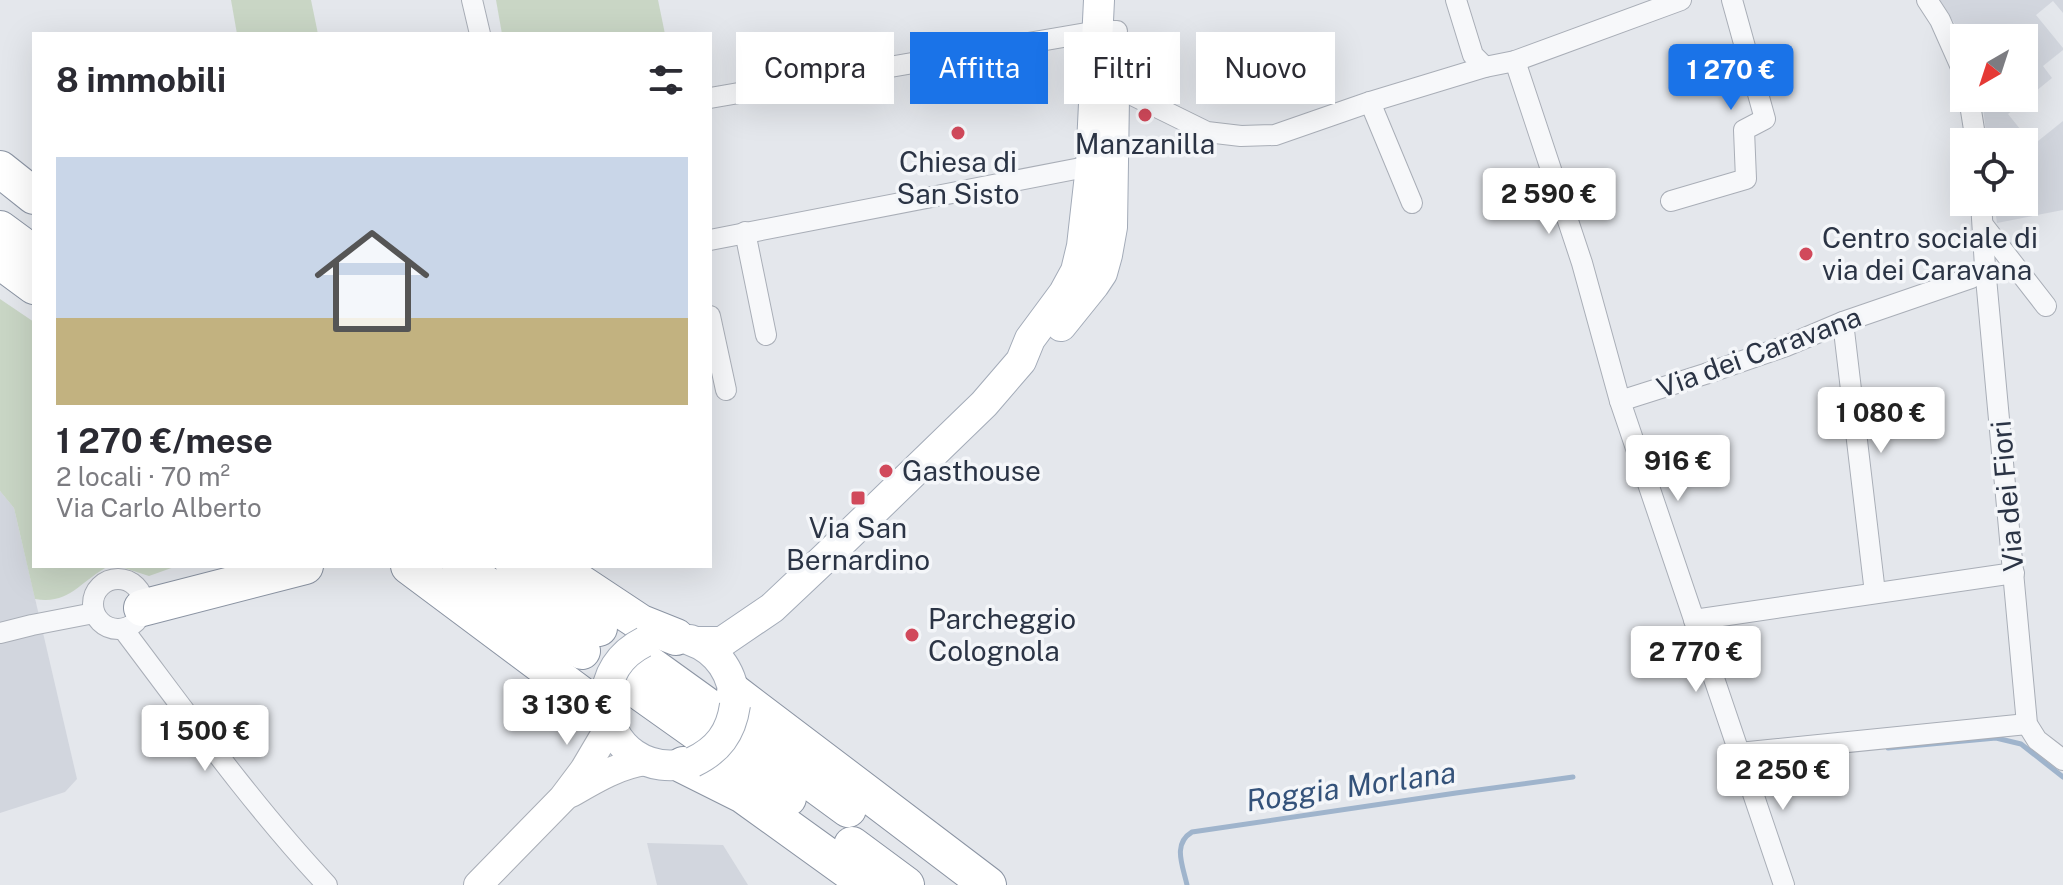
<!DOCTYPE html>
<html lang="it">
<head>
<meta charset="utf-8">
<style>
	:root { --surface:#fff; --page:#f2f2f3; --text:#2b2b33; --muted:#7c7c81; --line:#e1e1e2; --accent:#1a73e8 }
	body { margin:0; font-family:"Public Sans",sans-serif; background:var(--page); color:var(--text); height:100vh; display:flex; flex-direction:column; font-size:30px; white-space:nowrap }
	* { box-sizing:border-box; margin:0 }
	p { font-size:26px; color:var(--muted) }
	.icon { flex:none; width:44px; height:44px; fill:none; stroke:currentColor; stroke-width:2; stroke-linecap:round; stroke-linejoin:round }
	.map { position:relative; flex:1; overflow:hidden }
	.side { position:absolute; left:32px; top:32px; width:680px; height:536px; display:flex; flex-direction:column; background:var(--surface); border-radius:0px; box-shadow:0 8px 32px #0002 }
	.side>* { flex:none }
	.top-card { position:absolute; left:736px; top:32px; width:760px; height:72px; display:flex; gap:16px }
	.needle { width:52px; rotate:219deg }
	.buttons { position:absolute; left:1950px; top:24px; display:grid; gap:16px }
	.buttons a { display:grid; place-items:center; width:88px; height:88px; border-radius:0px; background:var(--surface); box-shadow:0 8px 32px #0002; font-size:40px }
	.price { position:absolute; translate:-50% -68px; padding:0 18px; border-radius:8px; background:#fff; color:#222; font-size:26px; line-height:52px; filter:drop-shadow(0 2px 4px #0008) }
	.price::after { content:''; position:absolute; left:50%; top:48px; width:24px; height:18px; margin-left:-12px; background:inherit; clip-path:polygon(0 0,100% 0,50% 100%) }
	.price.active { background:var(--accent); color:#fff }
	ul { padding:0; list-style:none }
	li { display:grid; align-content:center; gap:16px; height:424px; padding:0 24px }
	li+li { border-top:2px solid var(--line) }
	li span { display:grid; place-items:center; height:248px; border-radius:0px; color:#555 }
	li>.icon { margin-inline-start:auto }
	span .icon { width:144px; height:144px; fill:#fffc; stroke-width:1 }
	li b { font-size:34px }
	h2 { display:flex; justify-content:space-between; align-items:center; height:96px; padding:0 24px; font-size:34px }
	.tag { padding:0 28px; border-radius:0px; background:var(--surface); box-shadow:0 8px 32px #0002; font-size:28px; line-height:72px }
	.tag.active { background:var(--accent); color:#fff }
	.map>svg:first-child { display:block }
	.built { fill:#d2d6de }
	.green { fill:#c9d6c5 }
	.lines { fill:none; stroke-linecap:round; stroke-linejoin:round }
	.stream { stroke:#9fb4cc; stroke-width:5 }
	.street-casing { stroke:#a9aeb7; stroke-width:22 }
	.secondary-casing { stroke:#a9aeb7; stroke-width:30 }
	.primary-casing { stroke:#a3abb8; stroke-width:32 }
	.highway-casing { stroke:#8b94a3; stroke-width:38 }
	.street { stroke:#f7f8fa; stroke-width:20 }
	.secondary { stroke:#fff; stroke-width:28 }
	.primary { stroke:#fff; stroke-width:30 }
	.highway { stroke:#fff; stroke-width:36 }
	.primary-bridge-casing { stroke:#a3abb8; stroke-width:32; stroke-linecap:butt }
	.primary-bridge { stroke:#fff; stroke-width:30 }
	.poi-dot { fill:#d1495b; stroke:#f4f6f9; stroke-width:3 }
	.labels { text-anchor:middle; stroke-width:7; stroke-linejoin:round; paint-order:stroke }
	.poi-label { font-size:28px; fill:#2b3445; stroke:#f4f6f9 }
	.street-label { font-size:28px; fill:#2b3445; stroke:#f4f6f9 }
	.water-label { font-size:30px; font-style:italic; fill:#34527a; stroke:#f4f6f9 }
</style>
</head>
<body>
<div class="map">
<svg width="2063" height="885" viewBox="0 0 2063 885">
	<rect width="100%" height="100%" fill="#e4e7ec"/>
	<!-- built -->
	<g class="built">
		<path d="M 1940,0 L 2063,0 L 2063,13 L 2053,1 L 2036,15 L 2063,48 L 2063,50 L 2043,66 L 2052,78 L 2008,114 L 2033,145 L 2063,121 L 2063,210 L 1997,223 L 1994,202 L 2024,202 L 2024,142 L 1987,142 L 1982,98 L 2024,98 L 2024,38 L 1964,39 Z"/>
		<path d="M 0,491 L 14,508 L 77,779 L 65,792 L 0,813 Z"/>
		<path d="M 647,843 L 723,845 L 748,885 L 657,885 Z"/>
	</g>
	<!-- green -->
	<g class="green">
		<path d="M 231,0 L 311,0 L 318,34 L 237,34 Z"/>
		<path d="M 496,0 L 658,0 L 665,34 L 502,34 Z"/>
		<path d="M 0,299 L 34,322 L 34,566 L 109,566 C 80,581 70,605 35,599 L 14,508 L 0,491 Z"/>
		<path d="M 118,566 L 177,566 L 149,576 Z"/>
	</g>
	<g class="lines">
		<!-- stream -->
		<g class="stream">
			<path d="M 1888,748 L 1996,738 L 2021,744 L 2063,777"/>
			<path d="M 1187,885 C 1183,866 1172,844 1192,832 L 1456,793 L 1573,777"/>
		</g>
		<defs>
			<g id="street">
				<path d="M 472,0 L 480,34"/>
				<path d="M 1456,0 L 1473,55 L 1485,67"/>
				<path d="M 1927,0 L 1940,20 L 1964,74"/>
				<path d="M 1515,61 L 1582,263 L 1620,401 L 1784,885"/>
				<path d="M 1115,90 L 1130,94 L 1207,132 L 1241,136 L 1275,135 L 1370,102 L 1485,67 L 1515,61 L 1681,0"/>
				<path d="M 710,98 L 1098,31 L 1117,31"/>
				<path d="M 1969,98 L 1976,142"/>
				<path d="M 1370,102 L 1412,203"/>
				<path d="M 1671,201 L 1746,179 L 1744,130 L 1765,119 L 1732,0"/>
				<path d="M 1981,202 L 1985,267 L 2027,724 L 2037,740 L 2063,760"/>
				<path d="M 1983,225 L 2046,306"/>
				<path d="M 745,232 L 766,335"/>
				<path d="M 710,240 L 1091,166"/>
				<path d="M 710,316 L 726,390"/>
				<path d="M 1843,322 L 1875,593"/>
				<path d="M 1620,401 L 1705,374 L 1786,346 L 1843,322 L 1971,278 L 1985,267"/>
				<circle cx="118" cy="604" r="25"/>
				<path d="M 1694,620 L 2014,573"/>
				<path d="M 123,629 C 188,715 253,806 327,885"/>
				<path d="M 0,633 L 32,625 L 94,613"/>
				<path d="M 1739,753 L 2027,724"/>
			</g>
			<g id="secondary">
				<path d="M 571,793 C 595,779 618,765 646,761"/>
				<path d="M 478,885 L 563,798 L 584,770 L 610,726"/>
			</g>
			<g id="primary">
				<path d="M 1061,326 L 1094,285 L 1102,273 L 1107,255 L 1112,227 L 1114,97"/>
				<path d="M 690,640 C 719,650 734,675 735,705"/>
				<path d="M 696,642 L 722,642 L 772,608 L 824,559 L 984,404 L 1021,361 L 1030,339 L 1064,293 L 1076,271 L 1082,246 L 1091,166 L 1099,0"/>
				<path d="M 606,702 C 610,749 648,775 693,762"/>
			</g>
			<g id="highway">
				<path d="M 0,169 L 34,196"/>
				<path d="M 0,229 L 34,254"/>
				<path d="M 0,261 L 34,286"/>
				<path d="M 409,566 L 607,714"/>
				<path d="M 460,566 L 582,651"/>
				<path d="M 514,566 L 599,628"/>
				<path d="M 555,566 L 641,623 L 676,637"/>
				<path d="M 142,608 L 305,566"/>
				<path d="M 642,659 L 717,713"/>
				<path d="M 626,682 L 702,736"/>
				<path d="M 735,693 L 988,885"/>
				<path d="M 751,738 L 848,809"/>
				<path d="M 737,762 L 788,798"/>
				<path d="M 683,765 L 743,795 L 868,885"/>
				<path d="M 852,845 L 906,885"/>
			</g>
		</defs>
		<!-- street casing -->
		<use href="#street" class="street-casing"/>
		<!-- secondary casing -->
		<use href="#secondary" class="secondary-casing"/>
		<!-- primary casing -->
		<use href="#primary" class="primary-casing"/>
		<!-- highway casing -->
		<use href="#highway" class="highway-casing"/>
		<!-- street -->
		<use href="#street" class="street"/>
		<!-- secondary -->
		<use href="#secondary" class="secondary"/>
		<!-- primary -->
		<use href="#primary" class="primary"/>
		<!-- highway -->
		<use href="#highway" class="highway"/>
		<defs>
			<g id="primary-bridge">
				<path d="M 606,702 C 606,675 620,654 644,642"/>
				<path d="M 693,762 C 718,750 731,733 735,705"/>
			</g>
		</defs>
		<!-- primary-bridge casing -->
		<use href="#primary-bridge" class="primary-bridge-casing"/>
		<!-- primary-bridge -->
		<use href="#primary-bridge" class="primary-bridge"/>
	</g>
	<!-- markers -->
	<g class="poi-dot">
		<circle cx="1145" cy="115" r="8"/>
		<circle cx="958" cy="133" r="8"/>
		<circle cx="1806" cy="254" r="8"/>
		<circle cx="886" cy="471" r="8"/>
		<rect x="850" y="490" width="16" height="16" rx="4"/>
		<circle cx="912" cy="635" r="8"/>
	</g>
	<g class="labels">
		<!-- poi labels -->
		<g class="poi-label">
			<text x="1145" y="154">Manzanilla</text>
			<text x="958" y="172">Chiesa di<tspan x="958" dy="32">San Sisto</tspan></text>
			<text x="1822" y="248" text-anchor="start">Centro sociale di<tspan x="1822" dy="32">via dei Caravana</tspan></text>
			<text x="902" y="481" text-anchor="start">Gasthouse</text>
			<text x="858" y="538">Via San<tspan x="858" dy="32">Bernardino</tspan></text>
			<text x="928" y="629" text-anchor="start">Parcheggio<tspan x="928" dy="32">Colognola</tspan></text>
		</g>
		<!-- street labels -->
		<g class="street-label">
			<text transform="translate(1759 352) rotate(-20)" y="10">Via dei Caravana</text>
			<text transform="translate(2007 496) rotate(-95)" y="10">Via dei Fiori</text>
		</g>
		<!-- water labels -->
		<g class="water-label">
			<text transform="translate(1351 787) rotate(-8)" y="10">Roggia Morlana</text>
		</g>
	</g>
</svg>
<div class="buttons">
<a><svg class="needle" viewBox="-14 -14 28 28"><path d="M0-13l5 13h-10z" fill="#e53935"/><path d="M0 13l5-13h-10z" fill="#7c7c81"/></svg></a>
<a><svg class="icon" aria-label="locate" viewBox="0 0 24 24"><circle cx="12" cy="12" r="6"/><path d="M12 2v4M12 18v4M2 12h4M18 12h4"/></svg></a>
</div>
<b class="price active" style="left:1731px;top:112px">1 270 €</b>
<b class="price" style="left:1549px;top:236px">2 590 €</b>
<b class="price" style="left:1881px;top:455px">1 080 €</b>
<b class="price" style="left:1678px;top:503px">916 €</b>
<b class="price" style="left:1696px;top:694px">2 770 €</b>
<b class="price" style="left:567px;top:747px">3 130 €</b>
<b class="price" style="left:205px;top:773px">1 500 €</b>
<b class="price" style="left:1783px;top:812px">2 250 €</b>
<div class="top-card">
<a class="tag">Compra</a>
<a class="tag active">Affitta</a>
<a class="tag">Filtri</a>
<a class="tag">Nuovo</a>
</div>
<section class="side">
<h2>8 immobili<svg class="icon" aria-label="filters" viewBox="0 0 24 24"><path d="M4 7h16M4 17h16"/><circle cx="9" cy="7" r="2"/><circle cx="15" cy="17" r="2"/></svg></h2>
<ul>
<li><span style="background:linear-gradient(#c9d6e8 65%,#c2b280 0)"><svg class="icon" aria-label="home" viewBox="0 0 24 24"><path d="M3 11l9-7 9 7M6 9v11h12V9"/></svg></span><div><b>1 270 €/mese</b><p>2 locali · 70 m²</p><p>Via Carlo Alberto</p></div></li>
</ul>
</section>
</div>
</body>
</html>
